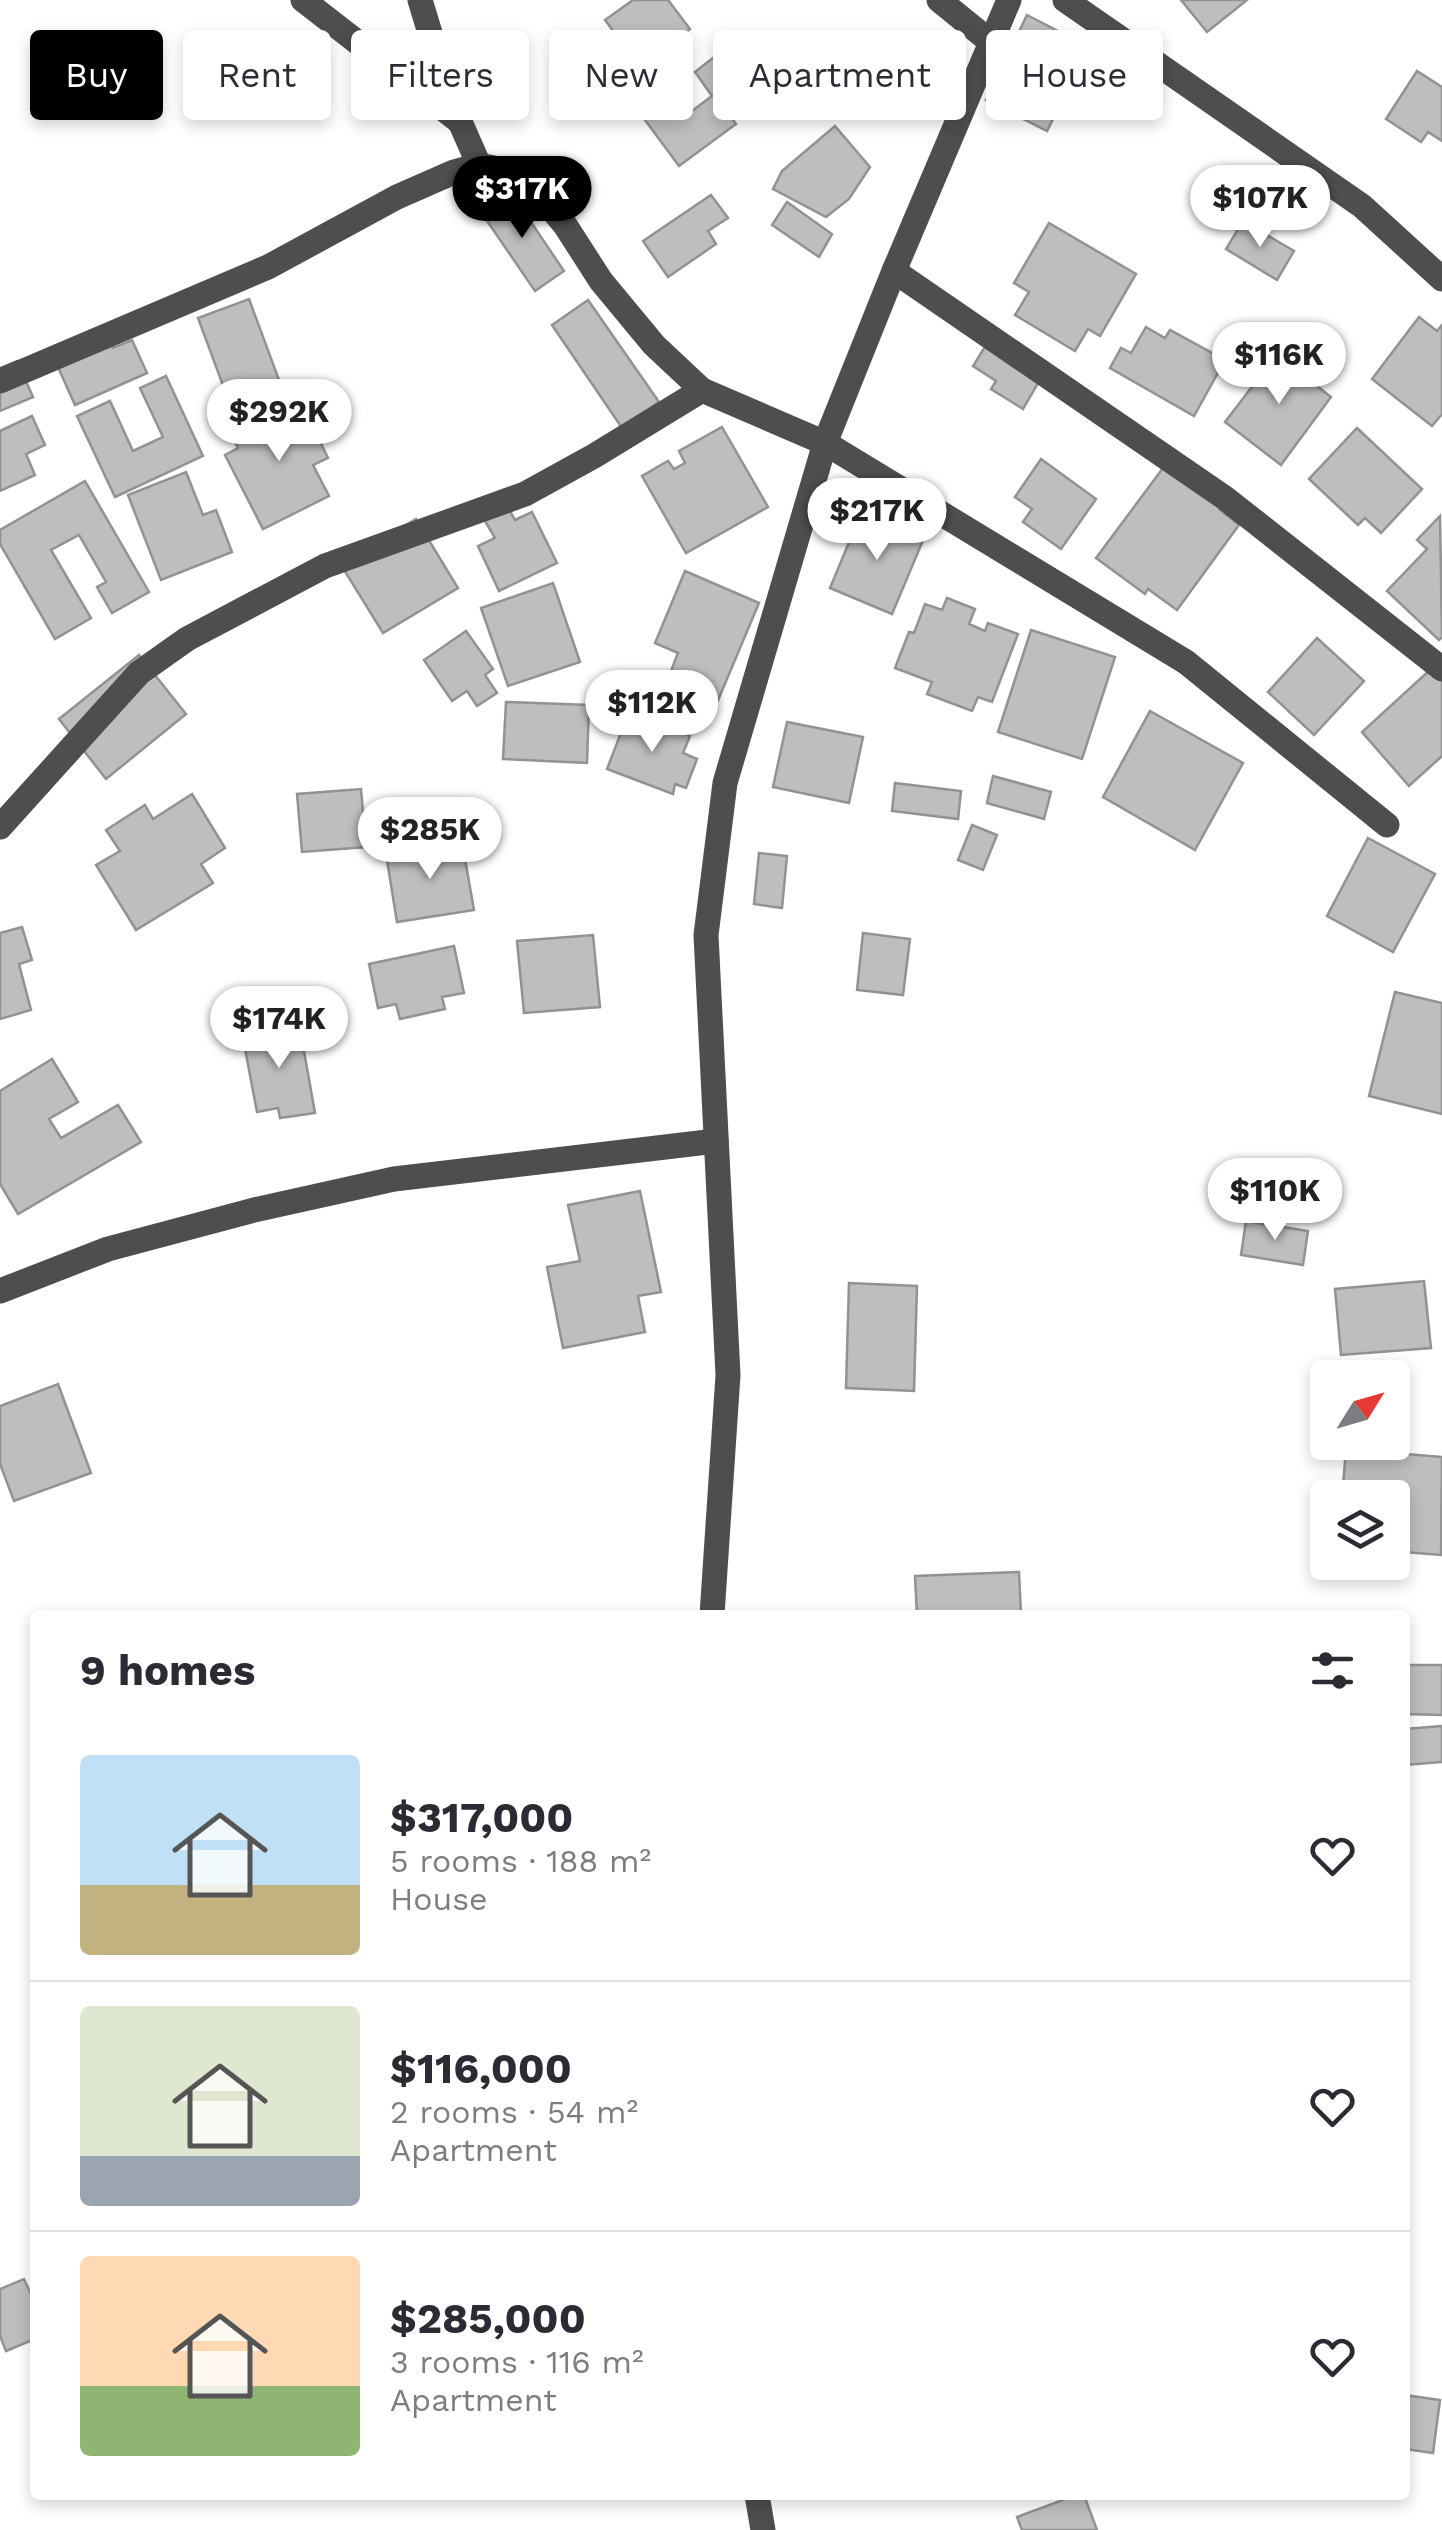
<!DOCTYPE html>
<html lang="en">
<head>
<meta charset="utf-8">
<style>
	:root { --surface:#fff; --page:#f2f2f3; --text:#2b2b33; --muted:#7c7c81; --line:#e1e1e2; --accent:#000 }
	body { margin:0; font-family:"Work Sans",sans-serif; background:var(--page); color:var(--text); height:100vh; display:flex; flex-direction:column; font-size:38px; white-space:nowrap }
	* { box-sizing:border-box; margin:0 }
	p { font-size:32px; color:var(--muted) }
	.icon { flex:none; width:55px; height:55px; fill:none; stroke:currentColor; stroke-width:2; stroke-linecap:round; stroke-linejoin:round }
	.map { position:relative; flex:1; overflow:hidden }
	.details { position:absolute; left:30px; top:1610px; width:1380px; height:890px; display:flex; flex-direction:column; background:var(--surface); border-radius:10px; box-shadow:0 5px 15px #0003 }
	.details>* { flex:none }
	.banner { position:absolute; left:30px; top:30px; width:1382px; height:90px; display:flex; gap:20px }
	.needle { width:65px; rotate:53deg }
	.buttons { position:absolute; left:1310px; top:1360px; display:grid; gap:20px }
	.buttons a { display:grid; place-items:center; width:100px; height:100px; border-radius:10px; background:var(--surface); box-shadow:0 5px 15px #0003; font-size:50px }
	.price { position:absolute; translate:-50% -85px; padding:0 22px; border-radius:35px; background:#fff; color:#222; font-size:32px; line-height:65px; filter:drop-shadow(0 2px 5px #0008) }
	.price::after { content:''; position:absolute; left:50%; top:60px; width:30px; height:22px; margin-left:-15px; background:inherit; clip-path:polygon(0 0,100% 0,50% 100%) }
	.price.selected { background:var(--accent); color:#fff }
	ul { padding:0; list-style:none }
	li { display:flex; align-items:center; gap:30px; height:250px; padding:0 50px }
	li+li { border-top:2px solid var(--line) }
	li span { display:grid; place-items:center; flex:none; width:280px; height:200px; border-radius:10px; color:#555 }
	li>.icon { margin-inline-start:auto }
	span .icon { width:120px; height:120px; fill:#fffc; stroke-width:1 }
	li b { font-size:42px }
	h2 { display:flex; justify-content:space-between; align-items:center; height:120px; padding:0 50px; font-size:42px }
	.pill { padding:0 35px; border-radius:10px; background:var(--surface); box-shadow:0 5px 15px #0003; font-size:35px; line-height:90px }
	.pill.selected { background:var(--accent); color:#fff }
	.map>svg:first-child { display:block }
	.building { fill:#bebebe; stroke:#929292; stroke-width:2.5 }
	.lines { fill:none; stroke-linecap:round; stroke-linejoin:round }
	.minor { stroke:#4e4e4e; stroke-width:25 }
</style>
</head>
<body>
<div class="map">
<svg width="1442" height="2530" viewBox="0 0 1442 2530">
	<rect width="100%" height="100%" fill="#fff"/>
	<!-- building -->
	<g class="building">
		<path d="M 633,0 L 668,0 L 690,29 L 640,67 L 605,20 Z"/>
		<path d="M 1181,0 L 1247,0 L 1207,32 Z"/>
		<path d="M 1027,15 L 1089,47 L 1047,131 L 986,100 Z"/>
		<path d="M 723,50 L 754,91 L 727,111 L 736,124 L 679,166 L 622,89 L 653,66 L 688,114 L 712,96 L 695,72 Z"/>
		<path d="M 1417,71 L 1442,87 L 1442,141 L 1428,132 L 1421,142 L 1386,119 Z"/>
		<path d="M 835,126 L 870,167 L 849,199 L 826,217 L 773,189 L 782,171 Z"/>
		<path d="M 1277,173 L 1318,200 L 1304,223 L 1262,196 Z"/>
		<path d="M 510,191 L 564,271 L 535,291 L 481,212 Z"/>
		<path d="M 711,195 L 728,218 L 708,231 L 716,244 L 668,277 L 643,241 Z"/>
		<path d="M 787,202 L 832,234 L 819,257 L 772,225 Z"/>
		<path d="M 1243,221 L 1294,251 L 1277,280 L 1226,249 Z"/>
		<path d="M 1049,223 L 1136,274 L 1100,336 L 1088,329 L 1075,351 L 1015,315 L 1029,292 L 1014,283 Z"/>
		<path d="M 249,299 L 282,388 L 231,407 L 198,318 Z"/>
		<path d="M 588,300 L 659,402 L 622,428 L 552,325 Z"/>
		<path d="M 1419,317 L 1437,331 L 1442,325 L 1442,414 L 1432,426 L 1372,379 Z"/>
		<path d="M 1146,327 L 1165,338 L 1170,330 L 1225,360 L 1194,416 L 1110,368 L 1121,348 L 1131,353 Z"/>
		<path d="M 132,340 L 147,373 L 75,405 L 57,365 L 110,342 L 113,348 Z"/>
		<path d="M 986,345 L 1041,378 L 1023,409 L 991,389 L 996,381 L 973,366 Z"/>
		<path d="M 1284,345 L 1305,361 L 1298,371 L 1331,397 L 1281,465 L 1225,422 Z"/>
		<path d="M 17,361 L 33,397 L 0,411 L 0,368 Z"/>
		<path d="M 166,376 L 203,456 L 115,497 L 77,416 L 110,401 L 133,451 L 163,437 L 140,388 Z"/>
		<path d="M 299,399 L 328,458 L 313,465 L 329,496 L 263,529 L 225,455 L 238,448 L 230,433 Z"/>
		<path d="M 32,416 L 45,445 L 26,454 L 35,475 L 0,491 L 0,431 Z"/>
		<path d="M 722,427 L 768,507 L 686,553 L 642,476 L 668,461 L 674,469 L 685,463 L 679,451 Z"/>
		<path d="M 1357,428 L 1422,489 L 1381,533 L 1365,518 L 1358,525 L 1309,479 Z"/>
		<path d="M 1041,459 L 1096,499 L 1061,549 L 1023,522 L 1032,509 L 1015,497 Z"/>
		<path d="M 1166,464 L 1221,505 L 1219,509 L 1239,525 L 1177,610 L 1148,589 L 1145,594 L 1096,558 Z"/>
		<path d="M 186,472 L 203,515 L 216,510 L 232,552 L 161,580 L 128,495 Z"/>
		<path d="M 85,481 L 149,592 L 112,613 L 97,587 L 106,582 L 79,535 L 51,550 L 91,618 L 55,639 L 0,544 L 0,530 Z"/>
		<path d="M 509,509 L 515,520 L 532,512 L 557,563 L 499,591 L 478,546 L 495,538 L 485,521 Z"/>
		<path d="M 862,511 L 924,538 L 892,614 L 830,588 Z"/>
		<path d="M 1440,516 L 1442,637 L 1439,640 L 1387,591 L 1427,549 L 1417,540 Z"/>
		<path d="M 416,519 L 458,588 L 383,633 L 341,565 Z"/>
		<path d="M 685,571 L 759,603 L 716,705 L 666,684 L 678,653 L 655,643 Z"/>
		<path d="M 553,583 L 580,662 L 508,686 L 481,608 Z"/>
		<path d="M 947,598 L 975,609 L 969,624 L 985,631 L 988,623 L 1018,634 L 992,702 L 978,697 L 972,711 L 927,694 L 932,682 L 895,668 L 909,632 L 914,633 L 925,604 L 942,610 Z"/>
		<path d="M 1031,630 L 1115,657 L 1082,759 L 998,732 Z"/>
		<path d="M 466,631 L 493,669 L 485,675 L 497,693 L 477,706 L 467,691 L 452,701 L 424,660 Z"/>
		<path d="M 1317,638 L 1364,681 L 1314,735 L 1268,692 Z"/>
		<path d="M 139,655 L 186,714 L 106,779 L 59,719 Z"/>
		<path d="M 1432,668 L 1442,679 L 1442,756 L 1409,786 L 1362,732 Z"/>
		<path d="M 506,702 L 589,705 L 587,763 L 503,759 Z"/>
		<path d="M 1150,711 L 1243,763 L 1195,850 L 1103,797 Z"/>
		<path d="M 629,712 L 690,736 L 683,753 L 697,759 L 686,788 L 675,784 L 673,794 L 607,769 Z"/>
		<path d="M 787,722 L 863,737 L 849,803 L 773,787 Z"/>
		<path d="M 993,776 L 1051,792 L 1044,819 L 987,803 Z"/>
		<path d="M 895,783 L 961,791 L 958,819 L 892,811 Z"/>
		<path d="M 361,789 L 366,847 L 302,852 L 297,794 Z"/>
		<path d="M 192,794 L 225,848 L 201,864 L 213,883 L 136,930 L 96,865 L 120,851 L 106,830 L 145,805 L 153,819 Z"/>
		<path d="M 972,825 L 997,835 L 983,870 L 958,860 Z"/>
		<path d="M 1368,838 L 1435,874 L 1393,952 L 1327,916 Z"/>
		<path d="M 462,842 L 474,910 L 397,922 L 386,854 Z"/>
		<path d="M 759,853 L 787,856 L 782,908 L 754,904 Z"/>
		<path d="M 22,927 L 32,960 L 19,964 L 31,1010 L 0,1019 L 0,933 Z"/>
		<path d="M 863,933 L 910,939 L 903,995 L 857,990 Z"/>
		<path d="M 593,935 L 600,1007 L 524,1013 L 517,941 Z"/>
		<path d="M 454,946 L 464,993 L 442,997 L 445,1009 L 400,1019 L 396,1004 L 378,1008 L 369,964 Z"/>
		<path d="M 1395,992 L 1442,1003 L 1442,1114 L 1369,1096 Z"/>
		<path d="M 299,1023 L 315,1113 L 280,1118 L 278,1108 L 257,1112 L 242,1033 Z"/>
		<path d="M 52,1059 L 78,1102 L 49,1119 L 61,1138 L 118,1105 L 141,1142 L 18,1214 L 0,1184 L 0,1091 Z"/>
		<path d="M 640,1191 L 661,1292 L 638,1296 L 645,1332 L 563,1348 L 547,1267 L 580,1261 L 568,1205 Z"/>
		<path d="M 1246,1221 L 1308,1231 L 1303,1265 L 1241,1255 Z"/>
		<path d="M 1424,1281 L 1431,1348 L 1341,1355 L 1335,1289 Z"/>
		<path d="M 849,1283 L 917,1286 L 914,1391 L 846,1388 Z"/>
		<path d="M 58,1384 L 91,1473 L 14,1501 L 0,1464 L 0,1406 Z"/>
		<path d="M 1346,1449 L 1442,1457 L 1441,1555 L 1392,1551 L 1392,1498 L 1342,1498 Z"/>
		<path d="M 1019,1572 L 1021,1615 L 917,1615 L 915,1576 Z"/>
		<path d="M 1405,1665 L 1442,1665 L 1442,1715 L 1405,1714 Z"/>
		<path d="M 1442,1726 L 1442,1762 L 1405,1765 L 1405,1729 Z"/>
		<path d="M 24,2279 L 35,2303 L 35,2339 L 6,2351 L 0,2336 L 0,2289 Z"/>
		<path d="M 1405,2395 L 1440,2400 L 1433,2453 L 1405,2449 Z"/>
		<path d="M 1076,2495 L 1084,2495 L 1097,2530 L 1022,2530 L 1017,2517 Z"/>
	</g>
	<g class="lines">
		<!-- minor -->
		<g class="minor">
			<path d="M 303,0 L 460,122"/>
			<path d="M 420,0 L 450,99 L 479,165"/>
			<path d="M 939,0 L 992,43"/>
			<path d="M 1065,0 L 1362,206 L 1442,279"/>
			<path d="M 894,271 L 1225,498 L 1442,669"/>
			<path d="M 0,381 L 268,267 L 397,197 L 454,172 L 479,165 L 504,170 L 536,190 L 565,225 L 601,281 L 654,345 L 702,390 L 825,443 L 1186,662 L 1387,825"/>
			<path d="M 0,827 L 139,673 L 187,639 L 325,566 L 525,494 L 594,456 L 702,390"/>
			<path d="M 0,1291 L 108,1249 L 254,1210 L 394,1179 L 716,1141"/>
			<path d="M 712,1615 L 728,1375 L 706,935 L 725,783 L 825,443 L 894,271 L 1009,0"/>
			<path d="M 757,2495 L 763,2530"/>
		</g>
	</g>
</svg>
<div class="buttons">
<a><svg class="needle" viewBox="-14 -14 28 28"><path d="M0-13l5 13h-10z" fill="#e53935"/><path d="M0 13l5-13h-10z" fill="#7c7c81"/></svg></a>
<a><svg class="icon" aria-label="layers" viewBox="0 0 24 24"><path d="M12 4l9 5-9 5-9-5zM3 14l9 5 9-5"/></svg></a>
</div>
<b class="price selected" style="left:522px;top:241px">$317K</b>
<b class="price" style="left:1260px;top:250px">$107K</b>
<b class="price" style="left:1279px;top:407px">$116K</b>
<b class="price" style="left:279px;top:464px">$292K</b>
<b class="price" style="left:877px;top:563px">$217K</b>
<b class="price" style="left:652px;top:755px">$112K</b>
<b class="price" style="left:430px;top:882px">$285K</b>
<b class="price" style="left:279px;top:1071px">$174K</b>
<b class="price" style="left:1275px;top:1243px">$110K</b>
<div class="banner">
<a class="pill selected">Buy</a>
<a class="pill">Rent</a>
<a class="pill">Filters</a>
<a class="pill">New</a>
<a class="pill">Apartment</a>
<a class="pill">House</a>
</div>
<section class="details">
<h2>9 homes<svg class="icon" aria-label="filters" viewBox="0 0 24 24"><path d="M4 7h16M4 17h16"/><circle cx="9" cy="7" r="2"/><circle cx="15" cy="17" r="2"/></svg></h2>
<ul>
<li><span style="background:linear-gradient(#bfe0f5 65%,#c2b280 0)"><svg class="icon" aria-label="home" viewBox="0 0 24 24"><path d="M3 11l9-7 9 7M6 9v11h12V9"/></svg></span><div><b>$317,000</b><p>5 rooms · 188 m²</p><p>House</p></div><svg class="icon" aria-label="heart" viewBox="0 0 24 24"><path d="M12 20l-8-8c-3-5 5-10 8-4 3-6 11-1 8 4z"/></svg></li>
<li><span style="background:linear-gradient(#dfe7d0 75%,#9aa5b1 0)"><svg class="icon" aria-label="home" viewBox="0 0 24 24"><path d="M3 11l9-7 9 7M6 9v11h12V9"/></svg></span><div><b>$116,000</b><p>2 rooms · 54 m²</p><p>Apartment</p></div><svg class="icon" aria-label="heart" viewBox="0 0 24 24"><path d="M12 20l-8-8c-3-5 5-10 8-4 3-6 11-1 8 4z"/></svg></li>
<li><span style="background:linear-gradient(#ffd9b3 65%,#8fb573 0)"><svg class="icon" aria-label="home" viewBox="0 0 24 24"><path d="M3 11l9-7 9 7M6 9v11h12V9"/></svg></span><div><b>$285,000</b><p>3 rooms · 116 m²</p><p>Apartment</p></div><svg class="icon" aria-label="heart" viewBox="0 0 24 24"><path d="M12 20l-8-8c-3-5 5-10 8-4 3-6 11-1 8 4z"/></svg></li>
</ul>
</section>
</div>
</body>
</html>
